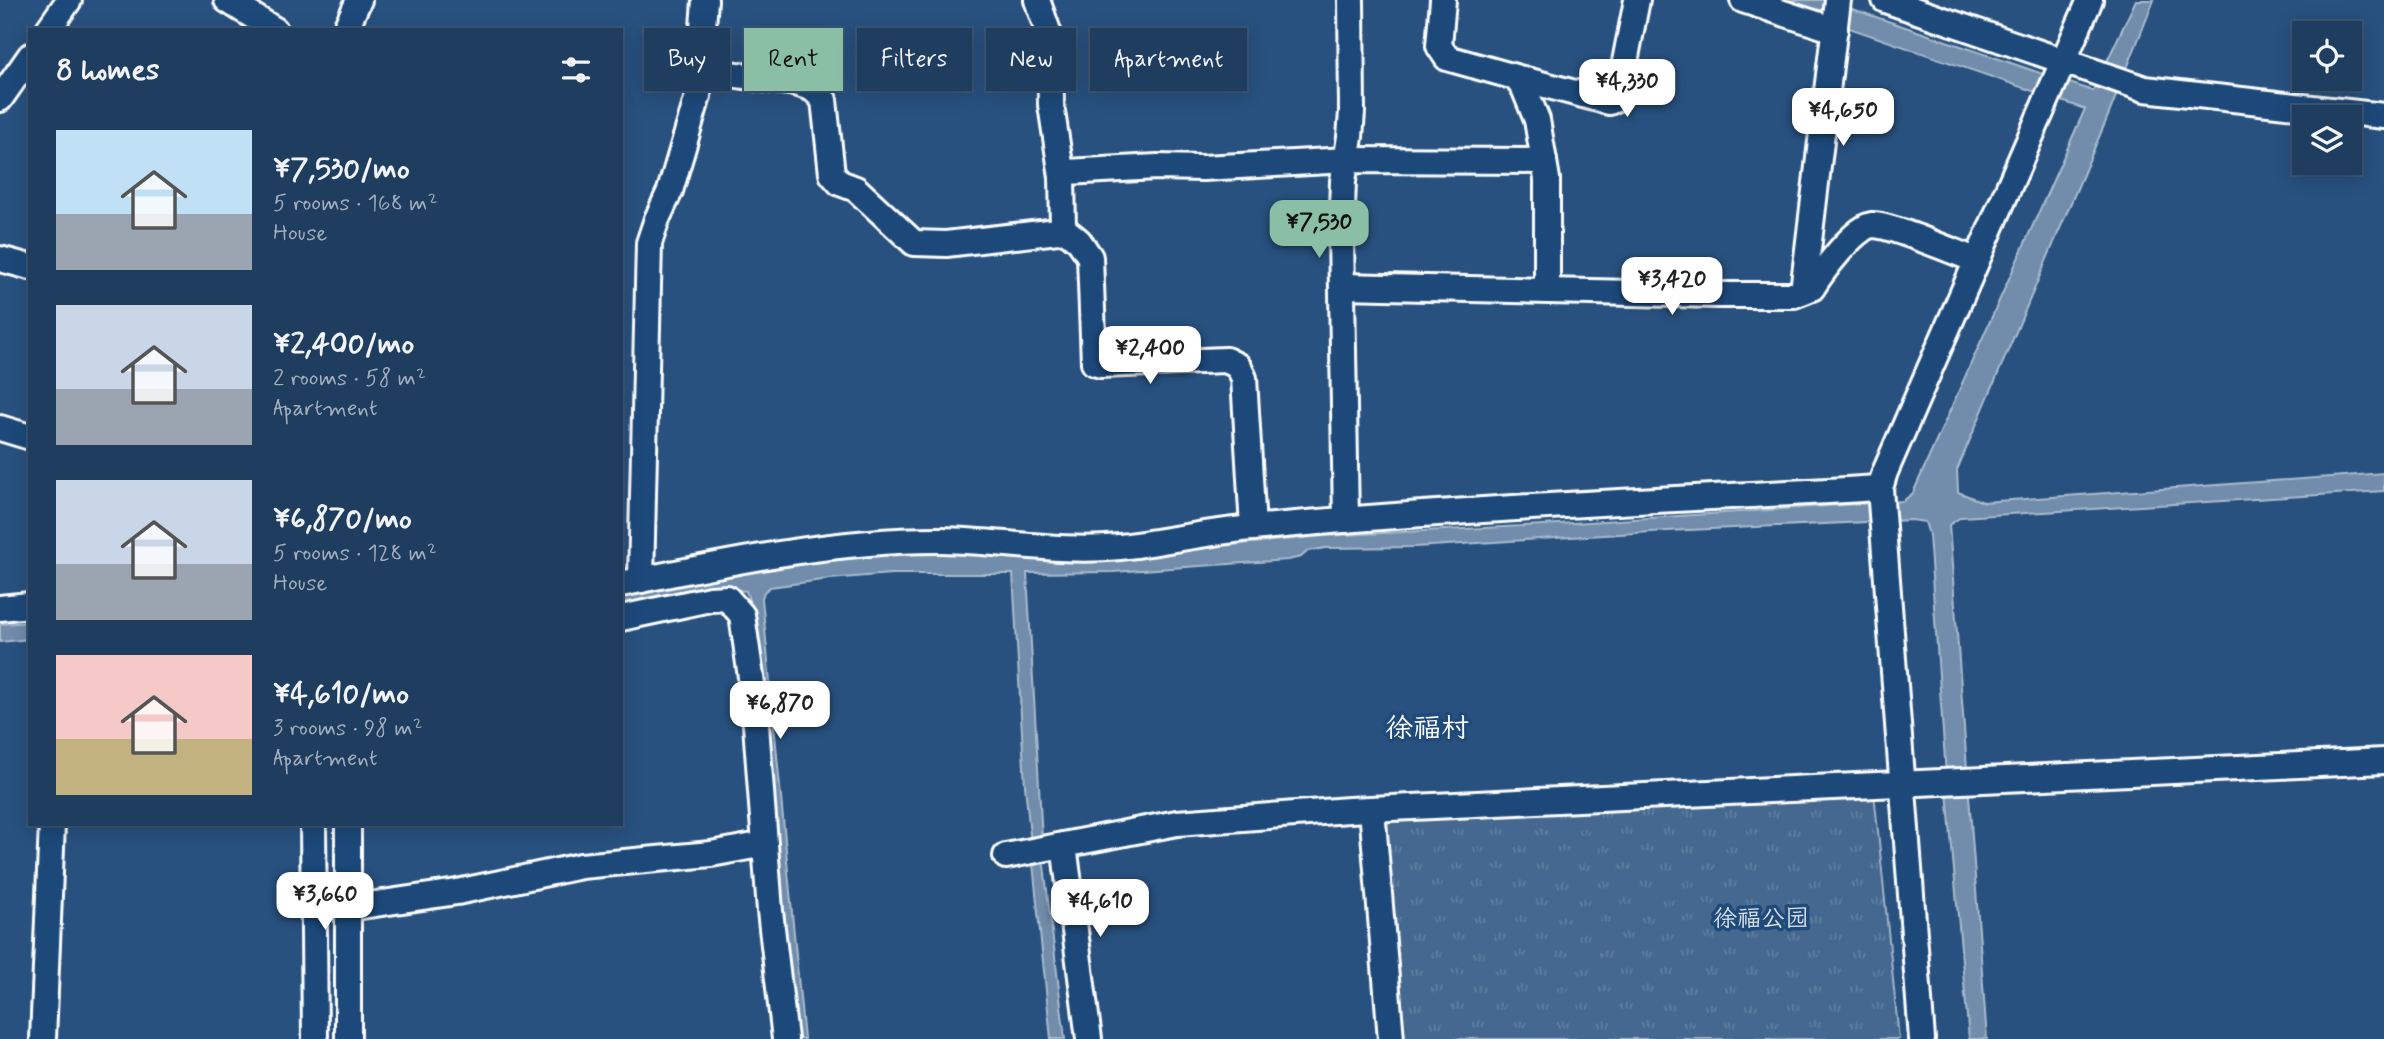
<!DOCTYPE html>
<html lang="en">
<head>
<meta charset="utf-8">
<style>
	:root { --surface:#1e3d5f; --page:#264465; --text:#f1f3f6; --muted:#a1aebd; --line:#3c5674; --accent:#8abfa5 }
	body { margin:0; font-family:Mynerve,"LXGW WenKai TC",sans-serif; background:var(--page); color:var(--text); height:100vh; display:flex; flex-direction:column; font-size:26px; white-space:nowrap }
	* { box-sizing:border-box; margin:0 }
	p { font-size:23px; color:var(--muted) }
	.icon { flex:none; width:38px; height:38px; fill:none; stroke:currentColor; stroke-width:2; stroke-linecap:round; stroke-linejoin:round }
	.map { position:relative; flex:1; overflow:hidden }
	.sheet { position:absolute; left:28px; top:28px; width:595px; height:798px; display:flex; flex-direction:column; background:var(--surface); border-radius:0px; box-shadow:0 4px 18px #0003,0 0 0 2px var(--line) }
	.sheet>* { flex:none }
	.guide { position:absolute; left:644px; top:28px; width:665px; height:63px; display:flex; gap:14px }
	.controls { position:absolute; left:2292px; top:21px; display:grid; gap:14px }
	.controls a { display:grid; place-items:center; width:70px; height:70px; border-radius:0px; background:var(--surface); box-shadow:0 4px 18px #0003,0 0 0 2px var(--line); font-size:35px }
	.price { position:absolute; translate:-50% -60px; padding:0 16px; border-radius:14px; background:#fff; color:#222; font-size:23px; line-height:46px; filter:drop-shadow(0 2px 4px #0008) }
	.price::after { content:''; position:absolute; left:50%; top:42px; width:21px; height:16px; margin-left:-10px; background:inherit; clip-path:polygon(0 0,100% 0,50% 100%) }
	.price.active { background:var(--accent); color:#111 }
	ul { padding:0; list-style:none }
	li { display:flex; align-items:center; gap:21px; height:175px; padding:0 28px }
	li span { display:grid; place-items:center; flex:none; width:196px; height:140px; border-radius:0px; color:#555 }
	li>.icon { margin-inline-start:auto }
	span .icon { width:84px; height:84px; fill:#fffc; stroke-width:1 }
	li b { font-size:30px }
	h2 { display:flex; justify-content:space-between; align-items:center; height:84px; padding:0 28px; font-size:30px }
	.chip { padding:0 24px; border-radius:0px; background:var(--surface); box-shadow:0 4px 18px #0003,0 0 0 2px var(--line); font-size:24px; line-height:63px }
	.chip.active { background:var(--accent); color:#111 }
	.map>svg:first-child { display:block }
	.park { fill:url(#park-tufts); stroke:#a2b4c8; stroke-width:2 }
	.water { fill:#718dab; stroke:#aabbcd; stroke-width:2 }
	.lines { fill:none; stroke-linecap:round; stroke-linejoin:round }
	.minor-casing { stroke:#fff; stroke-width:30 }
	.minor { stroke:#1f4a7a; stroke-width:24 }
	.labels { text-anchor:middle; stroke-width:7; stroke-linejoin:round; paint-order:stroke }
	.park-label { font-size:24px; fill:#dae1e9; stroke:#1f4a7a }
	.quarter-label { font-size:28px; fill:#fff; stroke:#1f4a7a }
</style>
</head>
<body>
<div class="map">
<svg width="2384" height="1039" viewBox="0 0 2384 1039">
	<defs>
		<pattern id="park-tufts" width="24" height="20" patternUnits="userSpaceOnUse" patternTransform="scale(1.75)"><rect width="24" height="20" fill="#446890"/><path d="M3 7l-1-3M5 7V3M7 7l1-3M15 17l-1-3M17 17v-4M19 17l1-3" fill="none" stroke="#607fa1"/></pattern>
	</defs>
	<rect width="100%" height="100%" fill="#28517f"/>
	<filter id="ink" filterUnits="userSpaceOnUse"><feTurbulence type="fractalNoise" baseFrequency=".0143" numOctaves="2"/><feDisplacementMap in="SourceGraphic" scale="14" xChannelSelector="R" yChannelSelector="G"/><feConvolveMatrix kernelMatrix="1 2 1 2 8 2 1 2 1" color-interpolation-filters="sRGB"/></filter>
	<g filter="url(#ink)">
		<!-- park -->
		<path class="park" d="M 1874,792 L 1899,1039 L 1394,1039 L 1376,815 Z"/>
		<!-- water -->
		<g class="water">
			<path d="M 1768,0 L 1826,0 L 2093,91 L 2136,0 L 2154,0 L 2108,116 L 1957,470 L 1958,492 L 1983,502 L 2384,473 L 2384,491 L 1961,517 L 1949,525 L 1987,1039 L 1969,1039 L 1948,803 L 1929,535 L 1925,522 L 1912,520 L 1667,531 L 1415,547 L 1325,548 L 1308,551 L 1301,557 L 1288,560 L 1113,572 L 1027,573 L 1043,857 L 1065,1039 L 1051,1039 L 1025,786 L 1013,574 L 891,574 L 830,579 L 770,587 L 764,592 L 762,598 L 804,1039 L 794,1039 L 749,600 L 746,591 L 727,589 L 621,610 L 621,597 L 757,570 L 878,555 L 951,552 L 1160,552 L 1323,536 L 1543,525 L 1903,501 L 1913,493 L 2085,109 Z"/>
			<path d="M 30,622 L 30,639 L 0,642 L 0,624 Z"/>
		</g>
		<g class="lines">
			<defs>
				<g id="minor">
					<path d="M 227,0 L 275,30"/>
					<path d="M 1037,0 L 1050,37 L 1051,105 L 1062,177"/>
					<path d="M 1443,0 L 1439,46 L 1447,58 L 1515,77 L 1524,88 L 1537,120 L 1547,179 L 1547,291"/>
					<path d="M 1743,0 L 1835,30"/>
					<path d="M 1885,0 L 2145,89 L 2384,116"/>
					<path d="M 48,30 L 69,0"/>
					<path d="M 345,30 L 359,0"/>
					<path d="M 700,70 L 796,83 L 813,89 L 824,100 L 832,174 L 840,183 L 856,189 L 914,243 L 946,244 L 1058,231 L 1063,228 L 1062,177 L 1067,172 L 1157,167 L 1203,168 L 1347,160 L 1544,161"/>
					<path d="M 1515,77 L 1609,102 L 1618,98 L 1637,0"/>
					<path d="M 0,99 L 30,56"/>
					<path d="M 1063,228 L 1079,241 L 1090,257 L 1094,363 L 1101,365 L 1226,360 L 1238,366 L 1244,378 L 1253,528"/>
					<path d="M 0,259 L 30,267"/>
					<path d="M 1342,286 L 1718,295 L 1794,295 L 1812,288 C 1821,273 1855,227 1872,225 C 1889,224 1956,253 1976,260"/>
					<path d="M 1803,291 L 1838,0"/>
					<path d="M 0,428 L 30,437"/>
					<path d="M 1346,520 L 1341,235 L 1343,181 L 1350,137 L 1352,112 L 1351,0"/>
					<path d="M 641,580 L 649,243 L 657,219 L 670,191 L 698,96 L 705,0"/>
					<path d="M 621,584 C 724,563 837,539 942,540 C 1001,541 1061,553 1120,547 C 1164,542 1208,532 1252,528 C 1461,508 1671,500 1880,488"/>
					<path d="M 0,608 L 30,605"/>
					<path d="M 621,618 L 710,599 L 727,598 L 742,615 L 754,698 L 770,911 L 785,1039"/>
					<path d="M 1372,809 L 1391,1039"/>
					<path d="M 313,824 L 315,1039"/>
					<path d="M 348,824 L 348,1039"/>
					<path d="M 1064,845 L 1089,1039"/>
					<path d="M 1006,856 L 1177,823 L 1349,810 L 2384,761"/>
					<path d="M 348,908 L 457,892 L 581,866 L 711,854 L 765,844"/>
					<path d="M 43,1039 L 52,824"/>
					<path d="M 1922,1039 L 1880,488 L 1885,472 L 2090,0"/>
				</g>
			</defs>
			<!-- minor casing -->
			<use href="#minor" class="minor-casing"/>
			<!-- minor -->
			<use href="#minor" class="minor"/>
		</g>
	</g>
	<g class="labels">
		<!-- park labels -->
		<g class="park-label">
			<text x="1761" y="926">徐福公园</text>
		</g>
		<!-- quarter labels -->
		<g class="quarter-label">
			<text x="1427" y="737">徐福村</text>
		</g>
	</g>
</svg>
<div class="controls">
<a><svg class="icon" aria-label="locate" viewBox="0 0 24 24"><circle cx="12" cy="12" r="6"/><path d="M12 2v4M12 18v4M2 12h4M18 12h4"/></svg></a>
<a><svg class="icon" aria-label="layers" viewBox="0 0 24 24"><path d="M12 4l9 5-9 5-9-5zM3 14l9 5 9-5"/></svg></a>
</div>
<b class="price" style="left:1627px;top:119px">¥4,330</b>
<b class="price" style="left:1843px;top:148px">¥4,650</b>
<b class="price active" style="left:1319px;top:260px">¥7,530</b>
<b class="price" style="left:1672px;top:317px">¥3,420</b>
<b class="price" style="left:1150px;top:386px">¥2,400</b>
<b class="price" style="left:780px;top:741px">¥6,870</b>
<b class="price" style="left:325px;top:932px">¥3,660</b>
<b class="price" style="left:1100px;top:939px">¥4,610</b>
<div class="guide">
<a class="chip">Buy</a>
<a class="chip active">Rent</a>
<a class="chip">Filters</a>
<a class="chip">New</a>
<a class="chip">Apartment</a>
</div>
<section class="sheet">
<h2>8 homes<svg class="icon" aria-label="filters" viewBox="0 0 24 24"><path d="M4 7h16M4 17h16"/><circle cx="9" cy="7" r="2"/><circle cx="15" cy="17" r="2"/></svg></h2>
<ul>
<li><span style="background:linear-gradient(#bfe0f5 60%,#9aa5b1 0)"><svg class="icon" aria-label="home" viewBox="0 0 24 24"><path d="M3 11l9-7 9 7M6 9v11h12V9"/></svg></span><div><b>¥7,530/mo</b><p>5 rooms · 168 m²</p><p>House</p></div></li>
<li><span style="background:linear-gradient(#c9d6e8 60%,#9aa5b1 0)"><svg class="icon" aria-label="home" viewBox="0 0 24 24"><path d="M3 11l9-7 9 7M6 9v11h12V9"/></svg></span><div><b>¥2,400/mo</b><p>2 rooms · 58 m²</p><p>Apartment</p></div></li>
<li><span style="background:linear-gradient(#c9d6e8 60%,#9aa5b1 0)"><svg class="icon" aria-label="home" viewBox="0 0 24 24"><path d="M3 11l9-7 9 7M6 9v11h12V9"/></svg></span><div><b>¥6,870/mo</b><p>5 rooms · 128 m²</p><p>House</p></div></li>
<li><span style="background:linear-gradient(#f6c9c9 60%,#c2b280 0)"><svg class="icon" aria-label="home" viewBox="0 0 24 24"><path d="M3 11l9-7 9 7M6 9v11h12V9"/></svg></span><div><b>¥4,610/mo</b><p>3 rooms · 98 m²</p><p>Apartment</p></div></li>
</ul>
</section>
</div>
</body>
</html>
